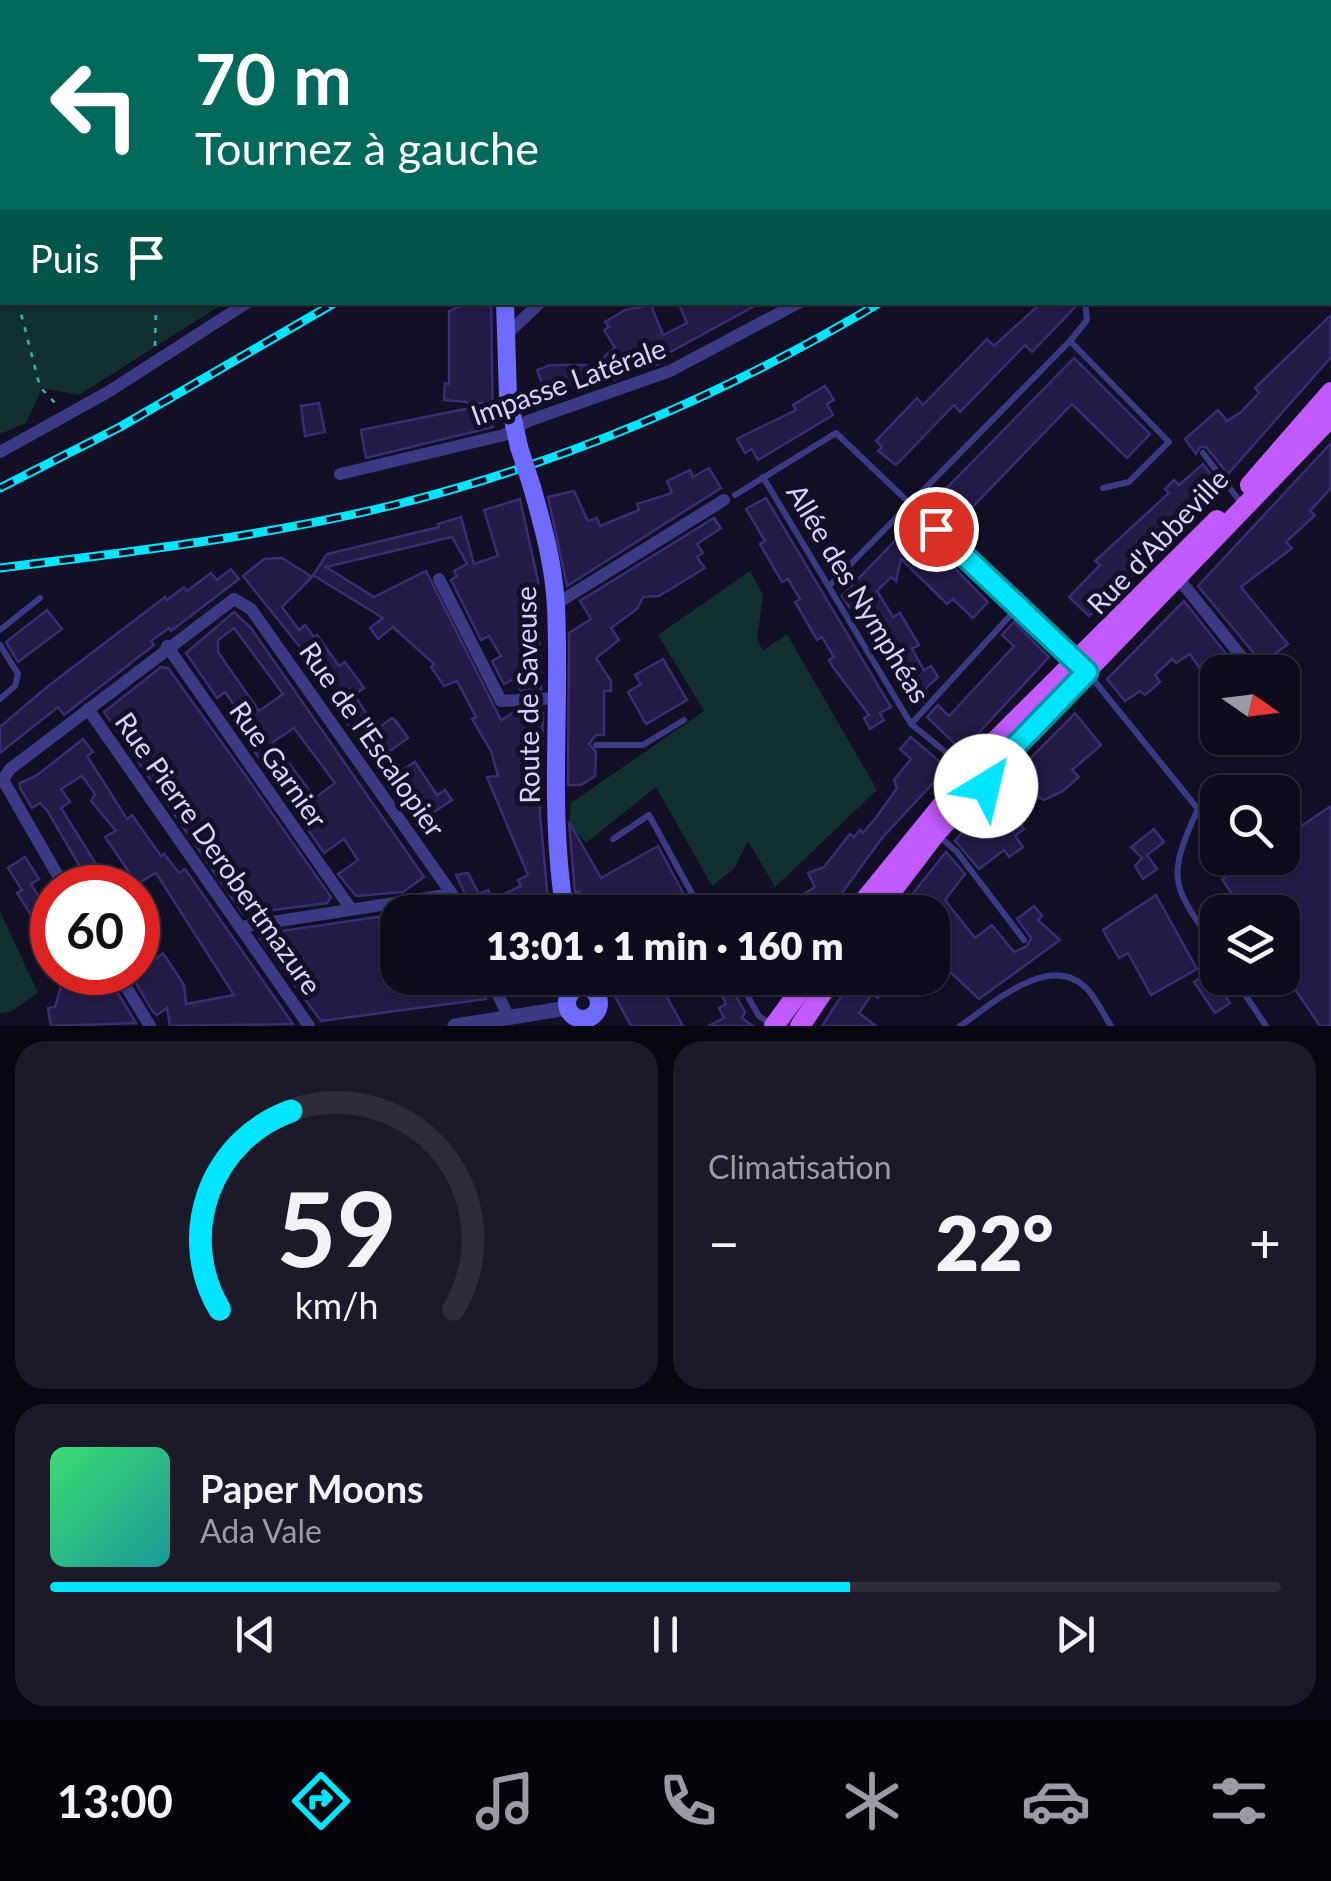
<!DOCTYPE html>
<html lang="fr">
<head>
<meta charset="utf-8">
<style>
  body { margin:0; font-family:Lato,sans-serif; background:#1c1929; color:#f1f3f6; height:100vh; display:flex; flex-direction:column; font-size:38px; white-space:nowrap }
  * { box-sizing:border-box; margin:0 }
  p { font-size:32px; color:#9b9ba3 }
  .icon { flex:none; width:55px; height:55px; fill:none; stroke:currentColor; stroke-width:2; stroke-linecap:round; stroke-linejoin:round }
  .map { position:relative; height:1026px; overflow:hidden }
  .drawer { display:flex; flex-direction:column; gap:15px; padding:15px; background:#08060f; flex:1 }
  .drawer>* { flex:none }
  .top-card { position:absolute; left:0px; top:0px; width:1332px; height:305px; box-shadow:0 2px 8px #0004,0 0 0 2px #2e2b3b; background:#00695c; color:#fff; overflow:hidden }
  .needle { width:65px; rotate:104deg }
  .fabs { position:absolute; left:1200px; top:655px; display:grid; gap:20px }
  .fabs a { display:grid; place-items:center; width:100px; height:100px; border-radius:20px; background:#0e0b1c; box-shadow:0 2px 8px #0004,0 0 0 2px #2e2b3b; font-size:50px }
  .speed { position:absolute; left:30px; top:865px; display:flex; gap:20px; font-size:50px; font-weight:700; text-align:center }
  .speed>* { display:grid; place-content:center; width:130px; height:130px; border-radius:50%; background:#0e0b1c; box-shadow:0 2px 8px #0004,0 0 0 2px #2e2b3b; line-height:1 }
  .speed .limit { border:15px solid #d22; background:#fff; color:#111 }
  .pin { position:absolute; display:grid; place-items:center; width:85px; height:85px; color:#fff; margin:-42px; border:5px solid #fff; border-radius:50%; box-shadow:0 2px 10px #0007 }
  .me { position:absolute; width:110px; margin:-55px; rotate:36deg; stroke-linejoin:round; filter:drop-shadow(0 0 8px #0008) }
  .turn { display:flex; align-items:center; gap:35px; height:210px; padding:0 30px; font-size:45px }
  .turn .icon { width:130px; height:130px; stroke-width:2.5 }
  .turn b { display:block; font-size:70px; line-height:85px }
  .then { display:flex; align-items:center; height:95px; padding:0 30px; background:#0003; gap:20px; font-size:38px }
  .big { font-size:75px; font-weight:800; line-height:1.1 }
  .drawer .card { flex:1; display:flex; flex-direction:column; justify-content:center; gap:15px; min-width:0; padding:0 35px; border-radius:30px; background:#1c1929 }
  .drawer .dial { align-items:center; gap:0 }
  .dial svg { height:260px; overflow:visible; fill:none; stroke:#2e2b3b; stroke-width:7; stroke-linecap:round; text-anchor:middle }
  .dial text { fill:#f1f3f6; stroke:none }
  .song { display:flex; align-items:center; gap:30px }
  .cover { width:120px; height:120px; border-radius:15px; background:linear-gradient(135deg,hsl(140 70% 55%),hsl(180 70% 35%)) }
  .played { height:10px; border-radius:5px; background:linear-gradient(90deg,#00e5ff 65%,#2e2b3b 65%) }
  .keys { display:flex; justify-content:space-around; direction:ltr }
  .heat { display:flex; justify-content:space-between; align-items:center; font-size:55px; direction:ltr }
  .drawer .tiles { flex:1; display:grid; gap:15px; grid-template-columns:1fr 1fr }
  .card:last-child { grid-column:span 2 }
  .trip { position:absolute; left:380px; top:895px; width:570px; height:100px; border-radius:30px; background:#0e0b1c; box-shadow:0 2px 8px #0004,0 0 0 2px #2e2b3b; font-weight:800; line-height:100px; text-align:center }
  .tab-bar { display:flex; height:160px; justify-content:space-around; align-items:center; background:#06040b; color:#9b9ba3 }
  .tab-bar .icon { width:70px; height:70px }
  .tab-bar .current { color:#00e5ff }
  .tab-bar b { font-size:45px; color:#f1f3f6 }
  .map>svg:first-child { display:block }
  .green { fill:#12302f }
  .building { fill:#241b47; stroke:#3b2d73; stroke-width:2.5; fill-rule:evenodd }
  .lines { fill:none; stroke-linecap:round; stroke-linejoin:round }
  .path { stroke:#2fb8b0; stroke-width:2.5; stroke-dasharray:5 8; stroke-linecap:butt }
  .service { stroke:#3d3a85; stroke-width:6 }
  .minor { stroke:#3d3a85; stroke-width:12 }
  .tertiary { stroke:#3d3a85; stroke-width:15 }
  .secondary { stroke:#6f6bff; stroke-width:18 }
  .primary { stroke:#c25bff; stroke-width:20 }
  .rail-casing { stroke:#00e5ff; stroke-width:9 }
  .rail { stroke:#130f26; stroke-width:5; stroke-dasharray:15; stroke-linecap:butt }
  .secondary-bridge { stroke:#6f6bff; stroke-width:18 }
  .route-casing { stroke:#0095a6; stroke-width:25 }
  .route { stroke:#00e5ff; stroke-width:18 }
  .labels { text-anchor:middle; dominant-baseline:central; stroke-width:10; stroke-linejoin:round; paint-order:stroke }
  .street-label { font-size:28px; fill:#d9d4ff; stroke:#130f26 }
</style>
</head>
<body>
<div class="map">
<svg width="1331" height="1026" viewBox="0 0 1331 1026">
  <rect width="100%" height="100%" fill="#130f26"/>
  <g class="green">
    <polygon points="0,0 249,0 2,2 2,302 224,303 79,395 42,388 26,423 0,434"/>
    <polygon points="750,571 763,595 757,639 763,651 787,634 877,790 775,887 748,841 734,869 712,886 656,787 586,843 569,825 571,803 704,711 658,635"/>
    <polygon points="0,911 38,993 10,1012 0,1013"/>
  </g>
  <g class="building">
    <polygon points="470,302 491,302 493,427 366,458 361,430 490,404 444,400 445,383 449,384 449,311"/>
    <polygon points="678,302 762,302 665,355 665,362 657,365 654,359 614,380 600,360 615,348 604,330 609,327 605,322 625,310 651,305 663,335 687,323"/>
    <polygon points="1042,302 1078,304 1032,352 1025,345 960,412 954,405 896,465 878,451 882,447 876,441 917,398 923,405 987,339 994,346"/>
    <polygon points="1331,315 1331,357 1228,474 1206,447 1200,447 1196,454 1185,439 1218,410 1227,421 1241,412 1259,393 1255,388"/>
    <polygon points="1074,358 1150,434 1127,458 1072,404 959,521 952,515 948,520 933,502"/>
    <polygon points="550,365 594,365 594,383 543,386 537,370"/>
    <polygon points="825,386 834,400 827,404 833,415 758,460 752,449 745,453 737,439 796,410 793,405"/>
    <polygon points="319,403 325,432 305,436 301,406"/>
    <polygon points="1331,443 1331,488 1310,511 1315,515 1286,542 1292,548 1241,587 1288,644 1262,663 1198,586"/>
    <polygon points="1203,464 1218,484 1089,616 1069,597 1100,565 1095,561 1169,493 1165,489 1174,480 1179,485"/>
    <polygon points="709,468 721,488 567,586 548,497 574,491 588,521 597,518 600,526 639,510 637,504 672,493 667,481 690,470 693,477"/>
    <polygon points="766,498 891,707 880,713 884,720 870,729 864,718 869,715 833,667 829,660 834,657 822,637 817,640 795,602 800,599 788,579 782,582 760,544 765,541 746,509"/>
    <polygon points="520,499 538,581 541,689 520,690 514,679 504,684 492,661 501,656 489,636 481,640 451,580 457,576 454,571 467,564 452,537 326,567 374,597 426,571 501,720 518,710 543,713 540,814 549,912 474,912 456,875 468,873 479,894 488,890 493,899 521,886 518,880 528,875 487,777 498,776 491,751 472,719 476,717 457,681 444,686 431,667 434,664 393,627 378,639 370,628 383,618 313,575 327,554 439,527 438,524 461,517 474,564 498,556 484,510"/>
    <polygon points="714,518 721,528 697,544 703,553 697,557 705,568 659,596 643,597 637,609 611,628 619,640 596,658 611,681 611,691 604,691 604,735 596,735 589,744 596,752 595,776 581,785 568,785 569,633 591,619 580,601"/>
    <polygon points="911,524 988,602 973,618 953,599 947,604 901,559 896,581 891,577 877,591 893,617 900,613 913,635 919,645 912,649 924,670 931,666 938,677 923,691 928,696 919,705 858,603 850,608 842,596"/>
    <polygon points="282,558 312,577 282,607 299,630 305,625 314,637 317,635 339,666 345,662 364,688 354,695 377,729 392,718 396,721 408,738 390,751 378,734 363,746 336,708 341,704 320,672 243,576 264,559"/>
    <polygon points="231,569 239,579 171,631 169,628 151,641 154,645 64,715 58,707 0,753 0,727 47,687 165,597 167,600 184,587 187,591 211,573 217,580"/>
    <polygon points="1184,601 1239,670 1218,672 1218,696 1190,654 1176,663 1172,659 1155,675 1160,682 1145,695 1140,691 1125,701 1107,679"/>
    <polygon points="47,610 62,629 18,662 6,642"/>
    <path d="M 234,612 L 251,628 L 424,877 L 403,892 L 356,896 L 338,874 L 358,860 L 344,839 L 324,853 L 237,726 L 245,721 L 225,692 L 217,698 L 186,653 ZM 234,628 L 283,694 L 259,711 L 218,652 L 218,640 ZM 294,728 L 335,783 L 315,798 L 273,742 Z"/>
    <polygon points="1014,622 1049,657 962,751 927,717 938,705 949,716 1014,646 1002,635"/>
    <polygon points="663,659 687,700 646,724 628,692 641,684 635,675"/>
    <polygon points="161,667 168,668 246,776 331,897 327,903 243,914 216,875 104,712"/>
    <polygon points="1075,713 1101,745 1072,770 1079,777 1063,791 1044,800 1034,794 1021,807 1001,788"/>
    <polygon points="911,737 947,768 882,838 828,912 811,912 802,895 815,887 808,873 824,867 850,834 854,837 860,830 863,833 878,815 897,788 894,780 911,759 900,749"/>
    <polygon points="83,739 93,752 87,756 127,819 132,815 161,856 164,854 179,873 185,869 293,1024 170,1026 167,1008 157,1015 153,1012 129,972 138,972 138,926 157,958 163,953 184,985 186,1004 234,995 156,873 137,884 105,837 116,831 91,801 95,794 82,776 61,789 70,802 61,808 111,888 87,888 82,880 86,877 47,810 40,803 32,808 20,788 20,783 36,776"/>
    <polygon points="415,762 437,795 445,790 452,800 428,816 434,825 422,832 410,814 421,807 399,772"/>
    <polygon points="987,802 1007,820 1012,815 1017,819 1024,829 1015,836 1023,847 1009,857 1004,850 979,869 955,841"/>
    <polygon points="1331,806 1331,1026 1320,1026 1282,970 1282,912 1244,912 1222,879 1255,858 1282,858 1282,839"/>
    <polygon points="569,822 601,878 658,846 684,895 663,907 658,897 631,912 590,912 579,891 575,893"/>
    <polygon points="1154,829 1164,842 1147,855 1157,869 1143,879 1135,866 1142,858 1131,847"/>
    <polygon points="946,852 965,874 945,900 975,938 992,925 1014,952 1027,946 1031,938 1017,919 1034,906 1042,916 1038,920 1060,940 979,999 932,955 932,912 898,912"/>
    <polygon points="25,857 39,879 31,884 52,919 52,956 31,922 34,920 17,893 22,890 8,868"/>
    <polygon points="1156,895 1197,969 1151,995 1128,953 1119,958 1103,930"/>
    <polygon points="398,914 398,978 480,978 486,999 321,1021 260,938 261,934"/>
    <polygon points="78,972 97,972 104,984 110,980 136,1023 51,1026 48,1008 55,1007 62,983"/>
    <polygon points="1209,972 1230,1003 1215,1013 1194,982"/>
    <polygon points="504,978 554,978 546,991 513,996"/>
    <polygon points="605,978 656,978 683,1026 631,1026"/>
    <polygon points="713,978 726,978 745,1012 742,1018 753,1026 708,1026 724,1018 719,1008 726,1004"/>
    <polygon points="853,978 886,978 878,998 872,994 859,1013 876,1026 822,1026"/>
  </g>
  <g class="lines">
    <g class="path">
      <polyline points="27,0 28,2"/>
      <polyline points="161,2 161,0"/>
      <polyline points="18,302 40,387 55,403"/>
      <polyline points="155,346 156,302"/>
    </g>
    <g class="service">
      <polyline points="1070,341 1087,320 1085,302"/>
      <polyline points="1203,453 1242,504"/>
      <polyline points="763,477 911,724 962,765"/>
      <polyline points="735,495 836,433 1071,657"/>
      <polyline points="831,584 1070,341 1169,442 1129,482 1103,488"/>
      <polyline points="0,630 40,598"/>
      <polyline points="0,645 18,674 15,686 0,699"/>
      <path d="M 1088,673 L 1198,809 C 1163,884 1175,887 1218,952"/>
      <polyline points="911,724 1018,607"/>
      <polyline points="596,745 643,745 684,720"/>
      <polyline points="940,837 957,852 1024,940"/>
      <polyline points="613,839 649,815 702,912"/>
      <polyline points="737,978 759,1016 772,1025"/>
      <polyline points="1234,978 1266,1026"/>
      <path d="M 960,1026 C 991,1005 1049,952 1085,987 C 1096,997 1103,1014 1111,1026"/>
    </g>
    <g class="minor">
      <polyline points="735,0 736,2"/>
      <polyline points="890,2 891,0"/>
      <polyline points="1221,2 1224,0"/>
      <polyline points="506,335 541,302"/>
      <polyline points="0,452 108,392 248,302"/>
      <polyline points="340,474 504,435 528,421 670,371 800,302"/>
      <polyline points="1175,574 1249,666"/>
      <polyline points="439,579 501,701 557,698"/>
      <polyline points="556,604 724,500"/>
      <polyline points="167,646 351,909"/>
      <polyline points="88,709 309,1026"/>
      <polyline points="65,888 3,780 10,769 234,599 251,609 452,894 460,912"/>
      <polyline points="240,927 452,894"/>
      <polyline points="117,972 150,1026"/>
      <polyline points="490,978 509,1018"/>
    </g>
    <polyline class="tertiary" points="455,1026 568,1008"/>
    <g class="secondary">
      <polyline points="648,2 651,0"/>
      <polyline points="505,302 508,396 519,447"/>
      <path d="M 532,487 C 543,526 554,565 556,607 C 561,709 548,812 565,912"/>
      <circle cx="583" cy="1003" r="16"/>
    </g>
    <g class="primary">
      <polyline points="1250,485 1331,392"/>
      <polyline points="972,764 1217,520"/>
      <polyline points="960,780 970,792 986,786 988,774 997,764 1331,417"/>
      <polyline points="855,912 951,794 962,771"/>
      <polyline points="876,912 936,833 974,792"/>
      <polyline points="774,1026 809,978"/>
      <polyline points="800,1026 832,978"/>
    </g>
    <defs>
      <g id="rail">
        <polyline points="1247,2 1249,0"/>
        <polyline points="1330,225 1331,225"/>
        <polyline points="0,488 120,427 336,302"/>
        <path d="M 0,568 C 133,552 268,536 398,504 C 569,461 730,392 881,302"/>
      </g>
    </defs>
    <use href="#rail" class="rail-casing"/>
    <use href="#rail" class="rail"/>
    <polyline class="secondary-bridge" points="519,447 532,487"/>
  </g>
  <g class="lines">
    <defs>
      <polyline id="route" points="936,529 1087,672 988,774 986,786"/>
    </defs>
    <use href="#route" class="route-casing"/>
    <use href="#route" class="route"/>
  </g>
  <g class="labels">
    <g class="street-label">
      <text transform="translate(568 381) rotate(-20)">Impasse Latérale</text>
      <text transform="translate(1157 541) rotate(-46)">Rue d'Abbeville</text>
      <text transform="translate(859 593) rotate(59)">Allée des Nymphéas</text>
      <text transform="translate(527 695) rotate(-91)">Route de Saveuse</text>
      <text transform="translate(373 739) rotate(55)">Rue de l'Escalopier</text>
      <text transform="translate(279 764) rotate(55)">Rue Garnier</text>
      <text transform="translate(219 853) rotate(55)">Rue Pierre Derobertmazure</text>
    </g>
  </g>
</svg>
<div class="fabs">
<a><svg class="needle" viewBox="-14 -14 28 28"><path d="M0-13l5 13h-10z" fill="#e53935"/><path d="M0 13l5-13h-10z" fill="#9b9ba3"/></svg></a>
<a><svg class="icon" aria-label="search" viewBox="0 0 24 24"><circle cx="10" cy="10" r="6"/><path d="M15 15l6 6"/></svg></a>
<a><svg class="icon" aria-label="layers" viewBox="0 0 24 24"><path d="M12 4l9 5-9 5-9-5zM3 14l9 5 9-5"/></svg></a>
</div>
<div class="speed"><div class="limit">60</div></div>
<div class="pin" style="left:936px;top:529px;background:#d93025"><svg class="icon" aria-label="arrive" viewBox="0 0 24 24"><path d="M6 21V4h12l-3 4 3 4H6"/></svg></div>
<svg class="me" style="left:986px;top:786px" viewBox="-20 -20 40 40"><circle r="19" fill="#fff"/><path d="M0-13L10 11 0 6-10 11z" fill="#00e5ff"/></svg>
<div class="trip">13:01 · 1 min · 160 m</div>
<div class="top-card">
<div class="turn"><svg class="icon" aria-label="left" viewBox="0 0 24 24"><path d="M17 20v-9H6M10 6l-5 5 5 5"/></svg><div><b>70 m</b>Tournez à gauche</div></div>
<div class="then">Puis<svg class="icon" aria-label="arrive" viewBox="0 0 24 24"><path d="M6 21V4h12l-3 4 3 4H6"/></svg></div>
</div>
</div>
<section class="drawer">
<div class="tiles">
<div class="card dial"><svg viewBox="0 0 100 80">
<path d="M14 69A42 42 0 1 1 86 69"/>
<path d="M14 69A42 42 0 0 1 36 8" stroke="#00e5ff"/>
<text x="50" y="56" font-size="32" font-weight="700">59</text>
<text x="50" y="72" font-size="11">km/h</text>
</svg></div>
<div class="card"><p>Climatisation</p>
<div class="heat"><a>−</a><b class="big">22°</b><a>+</a></div>
</div>
<div class="card">
<div class="song"><i class="cover"></i><div><b>Paper Moons</b><p>Ada Vale</p></div></div>
<div class="played"></div>
<div class="keys"><svg class="icon" aria-label="previous" viewBox="0 0 24 24"><path d="M18 5L8 12l10 7zM5 5v14"/></svg><svg class="icon" aria-label="pause" viewBox="0 0 24 24"><path d="M8 5v14M16 5v14"/></svg><svg class="icon" aria-label="next" viewBox="0 0 24 24"><path d="M6 5l10 7-10 7zM19 5v14"/></svg></div>
</div>
</div>
</section>
<nav class="tab-bar">
<b>13:00</b>
<svg class="icon current" aria-label="directions" viewBox="0 0 24 24"><path d="M12 3l9 9-9 9-9-9zM9 14v-3h6M13 9l2 2-2 2"/></svg>
<svg class="icon" aria-label="music" viewBox="0 0 24 24"><path d="M9 18V5l10-2v13"/><circle cx="6" cy="18" r="3"/><circle cx="16" cy="16" r="3"/></svg>
<svg class="icon" aria-label="phone" viewBox="0 0 24 24"><path d="M5 4h4l2 5-3 2q2 4 5 5l2-3 5 2v4C11 20 4 13 5 4z"/></svg>
<svg class="icon" aria-label="climate" viewBox="0 0 24 24"><path d="M12 3v18M4 7l16 10M4 17L20 7"/></svg>
<svg class="icon" aria-label="car" viewBox="0 0 24 24"><path d="M5 17H2v-5l4-1 3-4h7l3 4 3 1v5h-3M9 17h6M6 11h13"/><circle cx="7" cy="17" r="2"/><circle cx="17" cy="17" r="2"/></svg>
<svg class="icon" aria-label="filters" viewBox="0 0 24 24"><path d="M4 7h16M4 17h16"/><circle cx="9" cy="7" r="2"/><circle cx="15" cy="17" r="2"/></svg>
</nav>
</body>
</html>
